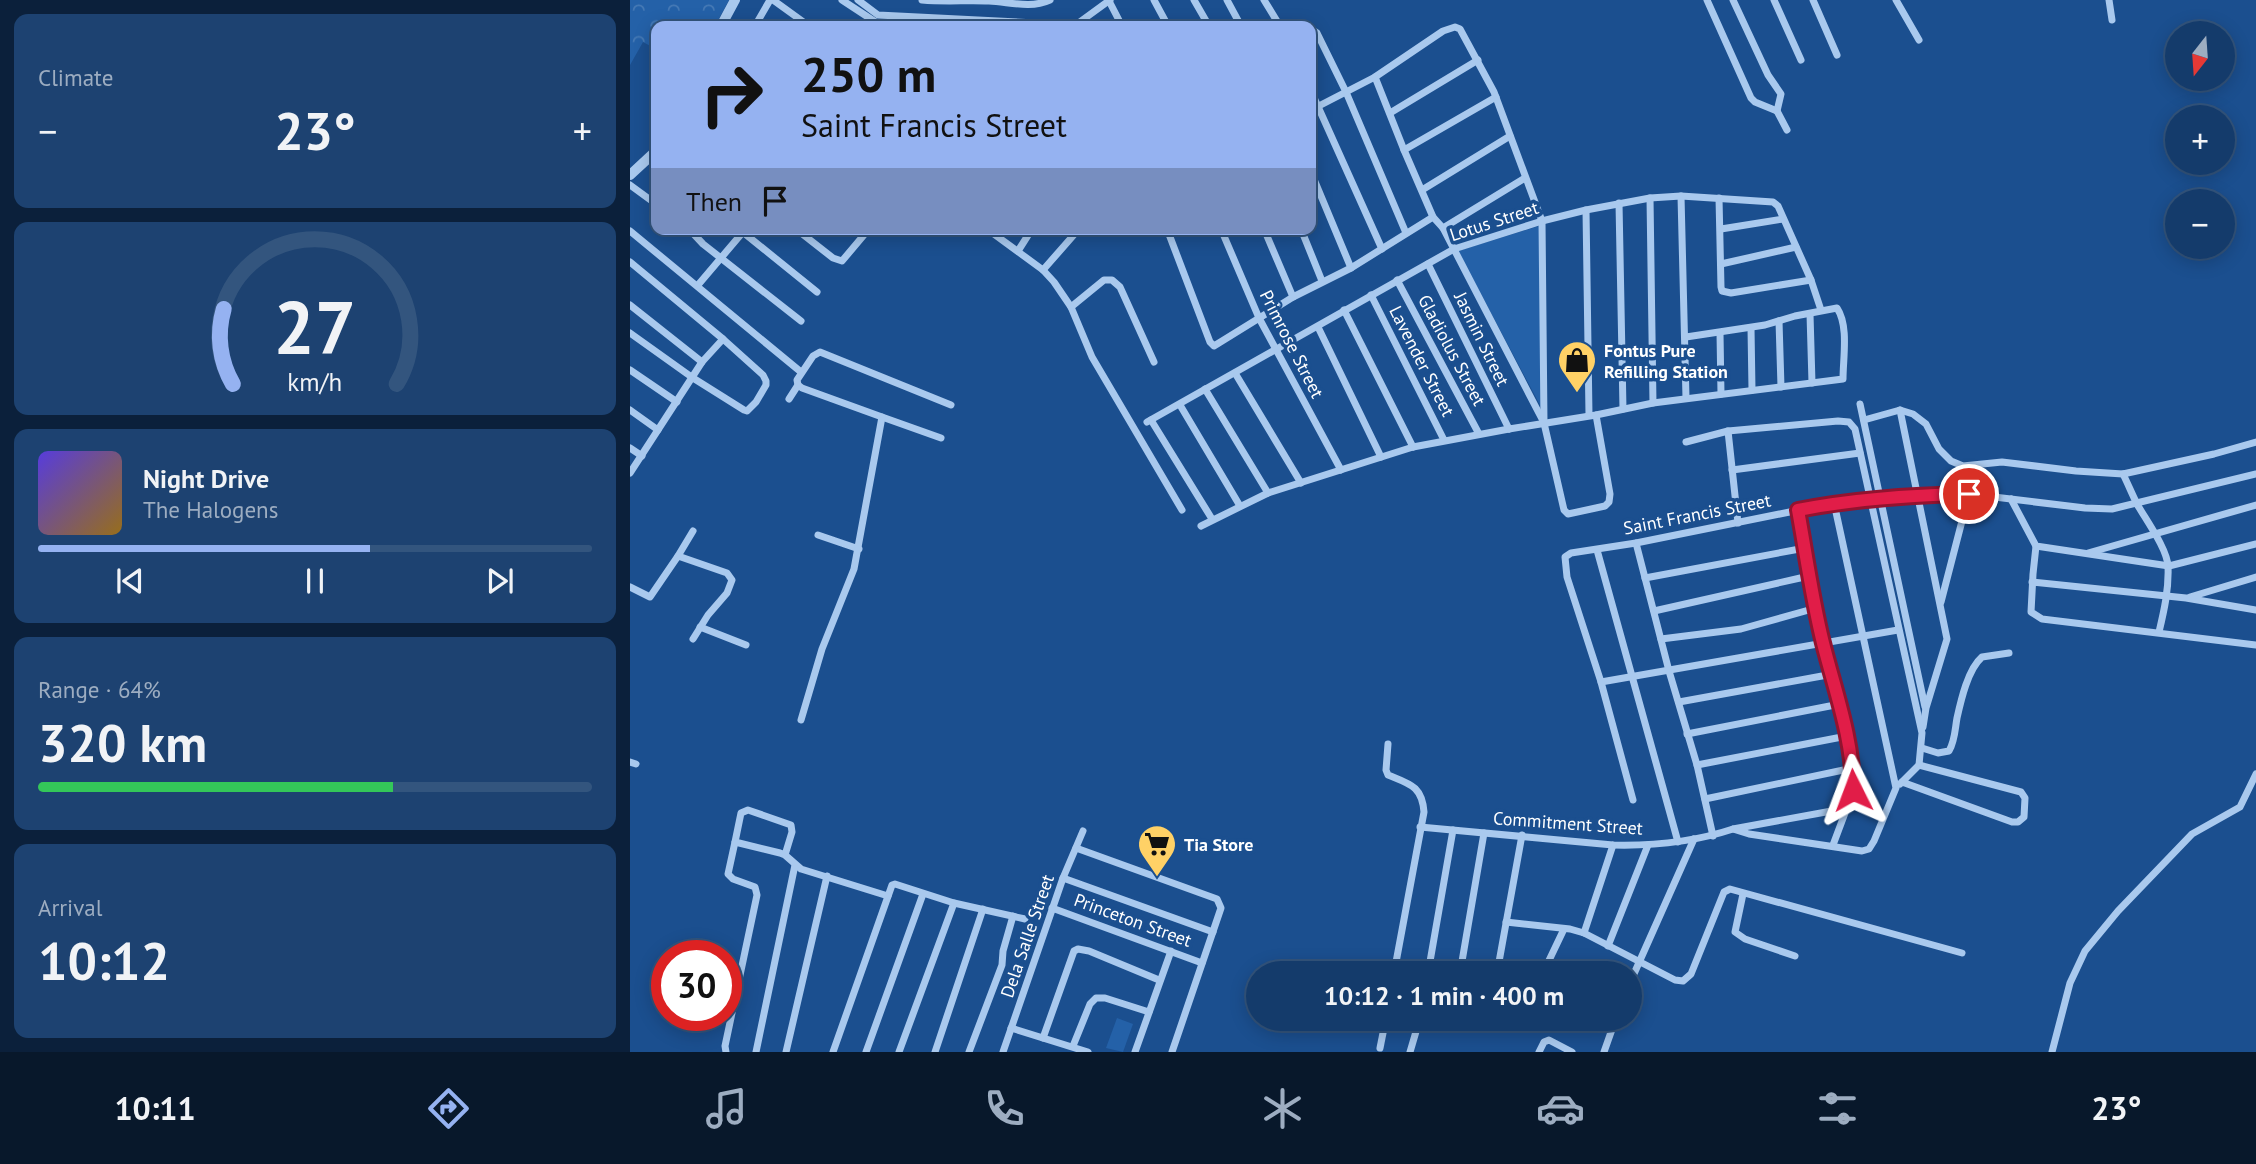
<!DOCTYPE html>
<html lang="en">
<head>
<meta charset="utf-8">
<style>
  body { margin:0; font-family:"PT Sans",sans-serif; background:#1d4271; color:#f1f3f6; height:100vh; display:flex; flex-direction:column; font-size:26px; white-space:nowrap }
  * { box-sizing:border-box; margin:0 }
  p { font-size:23px; color:#9dadc1 }
  .icon { flex:none; width:38px; height:38px; fill:none; stroke:currentColor; stroke-width:2; stroke-linecap:round; stroke-linejoin:round }
  .map { position:relative; flex:1; overflow:hidden }
  .side { display:flex; flex-direction:column; gap:14px; padding:14px; background:#0b203b; width:630px }
  .side>* { flex:none }
  .hud { position:absolute; left:21px; top:21px; width:665px; height:214px; border-radius:14px; box-shadow:0 4px 18px #0003,0 0 0 2px #33557e; background:#95b2f1; color:#111; overflow:hidden }
  .needle { width:46px; rotate:197deg }
  .buttons { position:absolute; left:1535px; top:21px; display:grid; gap:14px }
  .buttons a { display:grid; place-items:center; width:70px; height:70px; border-radius:50%; background:#143b6b; box-shadow:0 4px 18px #0003,0 0 0 2px #33557e; font-size:35px }
  .speed { position:absolute; left:21px; top:940px; display:flex; gap:14px; font-size:35px; font-weight:700; text-align:center }
  .speed>* { display:grid; place-content:center; width:91px; height:91px; border-radius:50%; background:#143b6b; box-shadow:0 4px 18px #0003,0 0 0 2px #33557e; line-height:1 }
  .speed .limit { border:10px solid #d22; background:#fff; color:#111 }
  .pin { position:absolute; display:grid; place-items:center; width:60px; height:60px; color:#fff; margin:-30px; border:4px solid #fff; border-radius:50%; box-shadow:0 2px 7px #0007 }
  .me { position:absolute; width:77px; margin:-38px; rotate:357deg; stroke-linejoin:round; filter:drop-shadow(0 0 5px #0008) }
  .turn { display:flex; align-items:center; gap:24px; height:147px; padding:0 35px; font-size:32px }
  .turn .icon { width:91px; height:91px; stroke-width:2.5 }
  .turn b { display:block; font-size:49px; line-height:60px }
  .then { display:flex; align-items:center; height:66px; padding:0 35px; background:#0003; gap:14px; font-size:26px }
  .big { font-size:52px; font-weight:800; line-height:1.1 }
  .side .tile { flex:1; display:flex; flex-direction:column; justify-content:center; gap:10px; min-width:0; padding:0 24px; border-radius:14px; background:#1d4271 }
  .side .dial { align-items:center; gap:0 }
  .dial svg { height:182px; overflow:visible; fill:none; stroke:#33557e; stroke-width:7; stroke-linecap:round; text-anchor:middle }
  .dial text { fill:#f1f3f6; stroke:none }
  .song { display:flex; align-items:center; gap:21px }
  .cover { width:84px; height:84px; border-radius:10px; background:linear-gradient(135deg,hsl(250 70% 55%),hsl(40 70% 35%)) }
  .played { height:7px; border-radius:4px; background:linear-gradient(90deg,#95b2f1 60%,#33557e 60%) }
  .keys { display:flex; justify-content:space-around; direction:ltr }
  .heat { display:flex; justify-content:space-between; align-items:center; font-size:38px; direction:ltr }
  .charge { height:10px; border-radius:5px; background:linear-gradient(90deg,#34c759 64%,#33557e 0) }
  .trip { position:absolute; left:616px; top:961px; width:396px; height:70px; border-radius:35px; background:#143b6b; box-shadow:0 4px 18px #0003,0 0 0 2px #33557e; font-weight:800; line-height:70px; text-align:center }
  .dock { display:flex; height:112px; justify-content:space-around; align-items:center; background:#08182b; color:#9dadc1 }
  .dock .icon { width:49px; height:49px }
  .dock .current { color:#95b2f1 }
  .dock b { font-size:32px; color:#f1f3f6 }
  main { display:flex; flex:1; min-height:0 }
  .map>svg:first-child { display:block }
  .forest { fill:url(#forest-crowns) }
  .park { fill:#2461a8 }
  .lines { fill:none; stroke-linecap:round; stroke-linejoin:round }
  .minor { stroke:#a9c9ee; stroke-width:7 }
  .tertiary { stroke:#a9c9ee; stroke-width:10 }
  .route-casing { stroke:#92132f; stroke-width:18 }
  .route { stroke:#e11d48; stroke-width:12 }
  .labels { text-anchor:middle; dominant-baseline:central; stroke-width:7; stroke-linejoin:round; paint-order:stroke }
  .street-label { font-size:18px; fill:#fff; stroke:#1b4f8f }
  .poi-label { font-size:18px; font-weight:bold; fill:#fff; stroke:#1b4f8f; text-anchor:start }
</style>
</head>
<body>
<main>
<section class="side">
<div class="tile"><p>Climate</p>
<div class="heat"><a>−</a><b class="big">23°</b><a>+</a></div>
</div>
<div class="tile dial"><svg viewBox="0 0 100 80">
<path d="M14 69A42 42 0 1 1 86 69"/>
<path d="M14 69A42 42 0 0 1 10 36" stroke="#95b2f1"/>
<text x="50" y="56" font-size="32" font-weight="700">27</text>
<text x="50" y="72" font-size="11">km/h</text>
</svg></div>
<div class="tile">
<div class="song"><i class="cover"></i><div><b>Night Drive</b><p>The Halogens</p></div></div>
<div class="played"></div>
<div class="keys"><svg class="icon" aria-label="previous" viewBox="0 0 24 24"><path d="M18 5L8 12l10 7zM5 5v14"/></svg><svg class="icon" aria-label="pause" viewBox="0 0 24 24"><path d="M8 5v14M16 5v14"/></svg><svg class="icon" aria-label="next" viewBox="0 0 24 24"><path d="M6 5l10 7-10 7zM19 5v14"/></svg></div>
</div>
<div class="tile"><p>Range · 64%</p><b class="big">320 km</b><div class="charge"></div></div>
<div class="tile"><p>Arrival</p><b class="big">10:12</b></div>
</section>
<div class="map">
<svg width="1626" height="1052" viewBox="0 0 1626 1052">
  <defs>
    <pattern id="forest-crowns" width="20" height="18" patternUnits="userSpaceOnUse" patternTransform="scale(1.75)"><rect width="20" height="18" fill="#2461a8"/><path d="M2 6a3 3 0 1 1 6 0M12 15a3 3 0 1 1 6 0" fill="none" stroke="#4579b5"/></pattern>
  </defs>
  <rect width="100%" height="100%" fill="#1b4f8f"/>
  <polygon class="forest" points="0,0 99,0 85,26 26,26 26,49 13,42 0,65"/>
  <g class="park">
    <polygon points="909,226 911,407 828,251"/>
    <polygon points="487,1018 503,1024 493,1052 476,1048"/>
  </g>
  <g class="lines">
    <g class="minor">
      <polyline points="143,0 179,26"/>
      <polyline points="212,0 247,23 303,26"/>
      <polyline points="228,0 248,15 465,26"/>
      <path d="M 292,0 C 315,2 337,0 359,1 C 380,2 400,9 420,0"/>
      <polyline points="524,0 538,26"/>
      <polyline points="564,0 579,26"/>
      <polyline points="597,0 611,26"/>
      <polyline points="634,0 650,26"/>
      <polyline points="1077,0 1121,98 1125,102 1147,111"/>
      <polyline points="1103,0 1138,75 1151,94 1147,111 1157,130"/>
      <polyline points="1144,0 1171,60"/>
      <polyline points="1183,0 1207,55"/>
      <polyline points="1266,0 1289,40"/>
      <polyline points="1479,0 1482,20"/>
      <polyline points="479,1 492,26"/>
      <polyline points="447,24 480,0"/>
      <polyline points="125,26 140,0"/>
      <polyline points="681,29 687,33 716,92 776,233"/>
      <polyline points="745,77 774,150 803,217 813,228 912,419"/>
      <polyline points="681,91 752,249"/>
      <polyline points="681,110 745,77 813,31 825,27 830,29 864,92 912,221 914,423 934,510 938,514 975,506 979,502 980,494 966,415"/>
      <polyline points="760,113 848,60"/>
      <polyline points="774,150 866,97"/>
      <polyline points="681,172 721,268"/>
      <polyline points="0,185 26,204"/>
      <polyline points="792,190 880,136"/>
      <polyline points="1051,196 1056,398"/>
      <polyline points="1020,198 1023,403"/>
      <polyline points="1089,198 1091,287 1092,291 1101,293 1181,280"/>
      <polyline points="989,203 993,409"/>
      <polyline points="956,210 959,415"/>
      <polyline points="813,228 895,178"/>
      <polyline points="59,229 73,244 171,321"/>
      <polyline points="109,229 187,292"/>
      <polyline points="166,229 203,258 212,261 239,229"/>
      <polyline points="357,229 413,270 424,282 441,307 462,357 552,510"/>
      <polyline points="537,229 580,342 584,346 663,297 721,268 803,217"/>
      <polyline points="591,229 629,318 711,470"/>
      <polyline points="634,229 663,297"/>
      <polyline points="671,229 692,281"/>
      <polyline points="1091,229 1153,219"/>
      <polyline points="0,231 171,372"/>
      <polyline points="388,251 402,229"/>
      <polyline points="0,262 93,339 133,375 136,381 136,385 126,402 117,411 114,410 63,378 0,333"/>
      <polyline points="798,264 879,429"/>
      <polyline points="1091,264 1166,247"/>
      <polyline points="413,270 449,229"/>
      <polyline points="767,280 849,434"/>
      <polyline points="68,285 113,232"/>
      <polyline points="741,295 814,440"/>
      <polyline points="0,305 72,362"/>
      <polyline points="441,307 474,280 482,280 490,287 524,362"/>
      <polyline points="714,310 783,447"/>
      <polyline points="1180,314 1182,383"/>
      <polyline points="1149,321 1151,387"/>
      <polyline points="688,327 751,457"/>
      <polyline points="1121,328 1122,390"/>
      <polyline points="1090,333 1091,394"/>
      <polyline points="0,370 47,402"/>
      <polyline points="605,373 671,483"/>
      <polyline points="575,389 638,493"/>
      <polyline points="159,399 168,385"/>
      <polyline points="1230,404 1295,707"/>
      <polyline points="550,405 610,506"/>
      <polyline points="0,410 28,430"/>
      <polyline points="1270,410 1317,639 1296,708 1293,727"/>
      <polyline points="252,417 311,438"/>
      <polyline points="521,420 582,519"/>
      <polyline points="1234,420 1270,410 1283,414 1296,424 1309,449 1321,461 1333,466 1372,462 1446,471 1493,474 1584,454 1626,442"/>
      <polyline points="517,422 824,249 912,221 956,210 1020,198 1051,196 1143,202 1148,206 1181,280 1191,310"/>
      <polyline points="1098,431 1108,523"/>
      <polyline points="1056,442 1098,431 1208,421 1219,422 1225,429 1292,733 1289,765 1272,782"/>
      <polyline points="0,448 12,456"/>
      <polyline points="1102,470 1230,453"/>
      <polyline points="0,473 72,362 93,339"/>
      <path d="M 1493,474 C 1498,484 1502,494 1507,504 C 1516,520 1538,550 1538,567 C 1539,589 1534,611 1529,632"/>
      <polyline points="1381,499 1406,546 1539,566 1626,544"/>
      <polyline points="1168,510 1193,642 1210,704 1223,768 1221,797 1203,845"/>
      <path d="M 571,526 L 638,493 L 783,447 L 879,429 L 966,415 L 1023,403 L 1213,379 C 1213,358 1219,326 1207,308 L 1165,316 L 1135,325 L 1056,337"/>
      <polyline points="188,535 229,549"/>
      <polyline points="1006,543 1039,671 1067,765 1083,836"/>
      <polyline points="1406,546 1403,574 1401,612 1412,619 1626,645"/>
      <polyline points="967,550 1048,842"/>
      <polyline points="1458,553 1626,505"/>
      <polyline points="48,556 63,531"/>
      <polyline points="1015,578 1175,548"/>
      <polyline points="1402,582 1556,598 1626,610"/>
      <polyline points="0,587 20,597 48,556 97,573 102,580 97,593 78,615 63,639"/>
      <polyline points="1560,597 1626,577"/>
      <polyline points="1311,602 1339,494"/>
      <polyline points="1024,611 1179,576"/>
      <polyline points="70,627 116,645"/>
      <polyline points="1031,639 1111,629 1186,608"/>
      <polyline points="971,682 1268,630"/>
      <polyline points="1049,702 1203,674"/>
      <polyline points="171,720 192,649 224,569 252,417 172,388 168,385 167,380 183,356 190,352 321,405"/>
      <polyline points="1057,734 1210,704"/>
      <path d="M 758,744 L 756,770 L 758,775 C 780,784 792,786 794,812 L 764,973"/>
      <path d="M 1292,748 L 1308,753 L 1319,751 C 1325,741 1325,729 1327,718 C 1331,700 1338,669 1352,657 L 1379,653"/>
      <polyline points="0,762 6,764"/>
      <polyline points="1067,765 1217,736"/>
      <polyline points="1270,784 1272,782 1382,822 1388,822 1394,817 1395,798 1391,792 1289,765"/>
      <polyline points="1075,799 1223,768"/>
      <polyline points="1003,800 971,682 937,577 935,557 941,553 1006,543 1204,503 1288,495 1339,494 1455,508 1482,509 1626,474"/>
      <path d="M 790,827 L 983,845 C 1024,846 1064,842 1103,829 L 1218,808"/>
      <polyline points="1103,829 1119,834 1232,851 1239,849 1244,841 1266,788 1204,503"/>
      <polyline points="446,848 587,899 591,908 542,1052"/>
      <polyline points="155,855 162,832 161,825 118,810 111,813 105,842 150,853 155,855 171,869 258,896"/>
      <polyline points="433,878 583,932"/>
      <polyline points="1113,894 1105,932 1115,939 1165,956"/>
      <polyline points="422,908 572,963"/>
      <polyline points="876,922 940,929 954,933 1045,980 1053,981 1061,974 1094,892 1100,889 1332,953"/>
      <polyline points="954,933 983,845"/>
      <polyline points="978,946 1018,845"/>
      <polyline points="764,970 781,973"/>
      <polyline points="798,973 823,830"/>
      <polyline points="830,973 854,833"/>
      <polyline points="867,973 892,835"/>
      <polyline points="913,973 934,929"/>
      <polyline points="999,985 1064,839"/>
      <polyline points="381,1028 458,1052"/>
      <polyline points="413,1038 444,951 448,949 459,951 529,980"/>
      <polyline points="443,1046 460,1004 466,998 475,998 519,1012"/>
      <polyline points="750,1048 756,1018"/>
      <polyline points="96,1052 95,1046 127,895 125,887 103,879 98,874 105,842"/>
      <polyline points="126,1052 165,865"/>
      <polyline points="156,1052 197,876"/>
      <polyline points="203,1052 262,885 265,884 324,903 395,919"/>
      <polyline points="236,1052 293,894"/>
      <polyline points="269,1052 324,903"/>
      <polyline points="305,1052 353,909"/>
      <polyline points="339,1052 372,965 373,951 383,916"/>
      <polyline points="373,1052 433,878 453,831"/>
      <polyline points="505,1052 541,951"/>
      <polyline points="780,1052 790,1018"/>
      <polyline points="909,1052 914,1042 919,1040 942,1052"/>
      <polyline points="974,1052 986,1018"/>
      <polyline points="1422,1052 1440,983 1455,951 1488,911 1562,834 1610,807 1626,774"/>
    </g>
    <g class="tertiary">
      <polyline points="91,26 105,0"/>
      <polyline points="0,175 26,151"/>
    </g>
  </g>
  <g class="lines">
    <defs>
      <path id="route" d="M 1223,790 C 1223,739 1205,691 1193,643 C 1182,599 1176,554 1168,510 C 1224,499 1281,495 1339,494"/>
    </defs>
    <use href="#route" class="route-casing"/>
    <use href="#route" class="route"/>
  </g>
  <defs>
    <symbol id="shop-pin" viewBox="-11 -11 22 30"><path d="M0 17L-7.5 6A9.5 9.5 0 1 1 7.5 6Z" fill="#ffd166" stroke="#1b4f8f"/><path d="M-5-2.5h2.3a2.7 3.5 0 0 1 5.4 0H5L5.5 6h-11ZM-1.5-2.5h3a1.5 2.3 0 0 0-3 0Z" fill="#111"/></symbol>
    <symbol id="supermarket-pin" viewBox="-11 -11 22 30"><path d="M0 17L-7.5 6A9.5 9.5 0 1 1 7.5 6Z" fill="#ffd166" stroke="#1b4f8f"/><path d="M-6-5.5h2.5l.6 2H6L4.5 2H-2.5L-4.4-4H-6ZM-1.5 3.2a1.3 1.3 0 1 0 .1 0ZM3 3.2a1.3 1.3 0 1 0 .1 0Z" fill="#111"/></symbol>
  </defs>
  <g fill-rule="evenodd">
    <use href="#shop-pin" x="925" y="338" width="44" height="60"/>
    <use href="#supermarket-pin" x="505" y="822" width="44" height="60"/>
  </g>
  <g class="labels">
    <g class="street-label">
      <text transform="translate(864 221) rotate(-18)">Lotus Street</text>
      <text transform="translate(852 339) rotate(64)">Jasmin Street</text>
      <text transform="translate(662 344) rotate(63)">Primrose Street</text>
      <text transform="translate(822 350) rotate(62)">Gladiolus Street</text>
      <text transform="translate(792 361) rotate(63)">Lavender Street</text>
      <text transform="translate(1067 514) rotate(-11)">Saint Francis Street</text>
      <text transform="translate(938 823) rotate(4)">Commitment Street</text>
      <text transform="translate(503 920) rotate(20)">Princeton Street</text>
      <text transform="translate(397 936) rotate(-71)">Dela Salle Street</text>
    </g>
    <g class="poi-label">
      <text x="974" y="350">Fontus Pure<tspan x="974" dy="21">Refilling Station</tspan></text>
      <text x="554" y="844">Tia Store</text>
    </g>
  </g>
</svg>
<div class="buttons">
<a><svg class="needle" viewBox="-14 -14 28 28"><path d="M0-13l5 13h-10z" fill="#e53935"/><path d="M0 13l5-13h-10z" fill="#9dadc1"/></svg></a>
<a>+</a>
<a>−</a>
</div>
<div class="speed"><div class="limit">30</div></div>
<div class="pin" style="left:1339px;top:494px;background:#d93025"><svg class="icon" aria-label="arrive" viewBox="0 0 24 24"><path d="M6 21V4h12l-3 4 3 4H6"/></svg></div>
<svg class="me" style="left:1223px;top:790px" viewBox="-20 -20 40 40"><path d="M0-17L14 15 0 8-14 15z" fill="#e11d48" stroke="#fff" stroke-width="4"/></svg>
<div class="trip">10:12 · 1 min · 400 m</div>
<div class="hud">
<div class="turn"><svg class="icon" aria-label="right" viewBox="0 0 24 24"><path d="M7 20v-9h11M14 6l5 5-5 5"/></svg><div><b>250 m</b>Saint Francis Street</div></div>
<div class="then">Then<svg class="icon" aria-label="arrive" viewBox="0 0 24 24"><path d="M6 21V4h12l-3 4 3 4H6"/></svg></div>
</div>
</div>
</main>
<nav class="dock">
<b>10:11</b>
<svg class="icon current" aria-label="directions" viewBox="0 0 24 24"><path d="M12 3l9 9-9 9-9-9zM9 14v-3h6M13 9l2 2-2 2"/></svg>
<svg class="icon" aria-label="music" viewBox="0 0 24 24"><path d="M9 18V5l10-2v13"/><circle cx="6" cy="18" r="3"/><circle cx="16" cy="16" r="3"/></svg>
<svg class="icon" aria-label="phone" viewBox="0 0 24 24"><path d="M5 4h4l2 5-3 2q2 4 5 5l2-3 5 2v4C11 20 4 13 5 4z"/></svg>
<svg class="icon" aria-label="climate" viewBox="0 0 24 24"><path d="M12 3v18M4 7l16 10M4 17L20 7"/></svg>
<svg class="icon" aria-label="car" viewBox="0 0 24 24"><path d="M5 17H2v-5l4-1 3-4h7l3 4 3 1v5h-3M9 17h6M6 11h13"/><circle cx="7" cy="17" r="2"/><circle cx="17" cy="17" r="2"/></svg>
<svg class="icon" aria-label="filters" viewBox="0 0 24 24"><path d="M4 7h16M4 17h16"/><circle cx="9" cy="7" r="2"/><circle cx="15" cy="17" r="2"/></svg>
<b>23°</b>
</nav>
</body>
</html>
